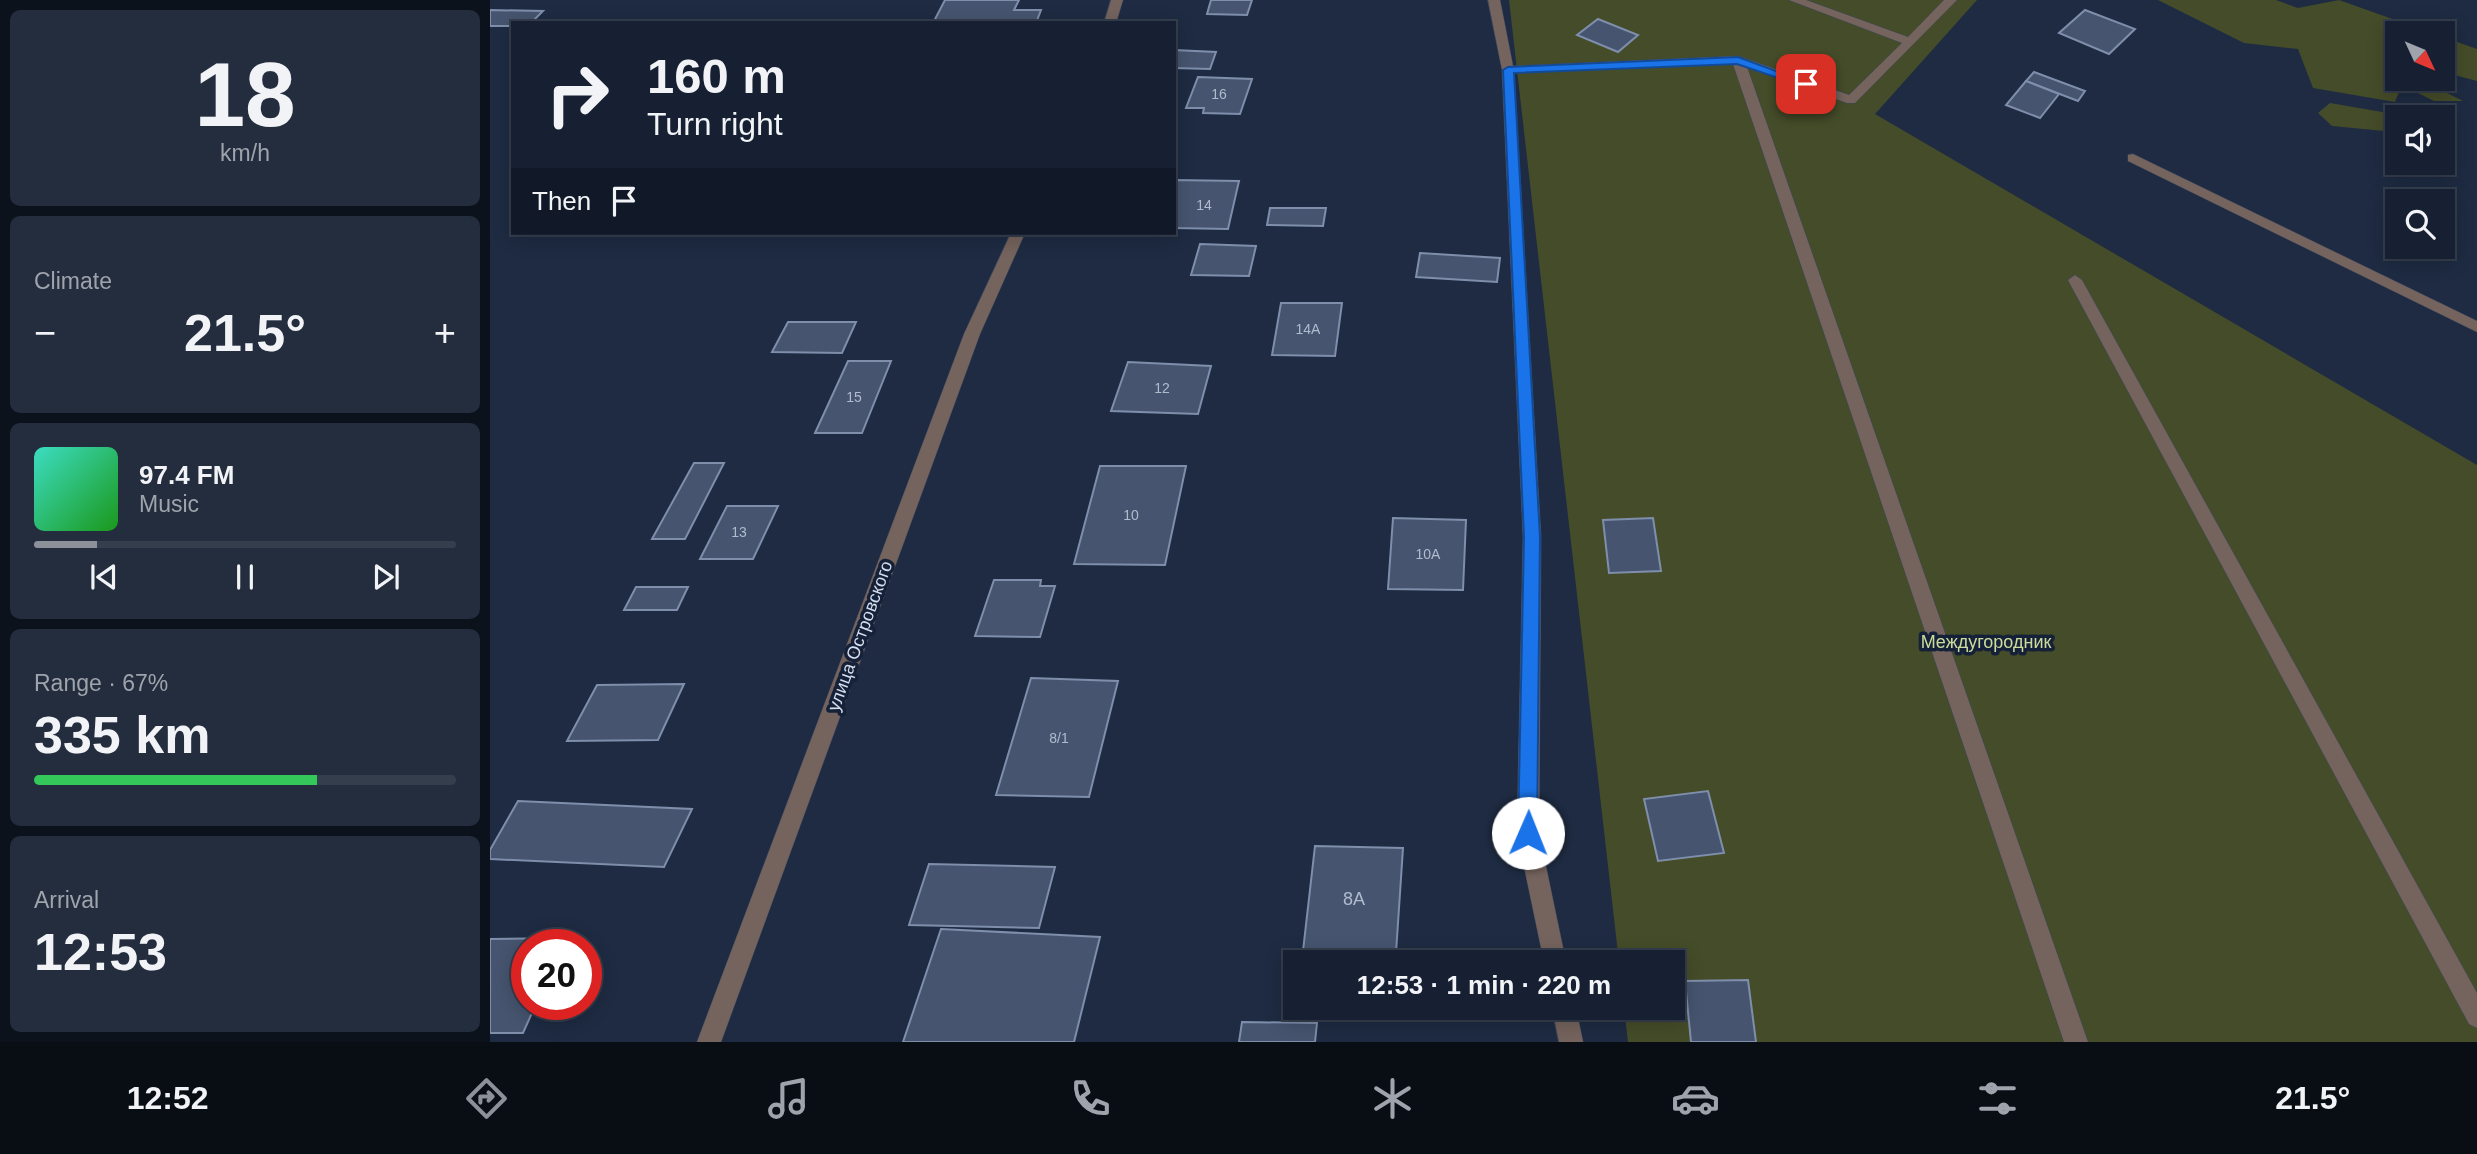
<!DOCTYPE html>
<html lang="en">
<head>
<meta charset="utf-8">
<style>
  body { margin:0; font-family:Arial,sans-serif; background:#232d3e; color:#f1f3f6; height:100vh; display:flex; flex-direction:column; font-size:26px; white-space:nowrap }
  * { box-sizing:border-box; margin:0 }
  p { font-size:23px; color:#9ea3ac }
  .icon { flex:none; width:38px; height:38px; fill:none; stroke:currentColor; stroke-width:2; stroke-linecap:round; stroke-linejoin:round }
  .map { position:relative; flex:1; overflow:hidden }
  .panel { display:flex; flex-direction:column; gap:10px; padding:10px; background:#0c121c; width:490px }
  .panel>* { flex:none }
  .guide { position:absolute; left:21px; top:21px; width:665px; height:214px; border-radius:0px; box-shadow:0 4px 18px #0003,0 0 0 2px #353e4d; background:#162032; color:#f1f3f6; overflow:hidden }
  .needle { width:46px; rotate:134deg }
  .buttons { position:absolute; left:1895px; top:21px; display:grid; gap:14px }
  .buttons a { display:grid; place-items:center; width:70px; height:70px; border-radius:0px; background:#162032; box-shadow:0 4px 18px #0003,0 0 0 2px #353e4d; font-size:35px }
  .speed { position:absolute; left:21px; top:929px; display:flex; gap:14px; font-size:35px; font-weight:700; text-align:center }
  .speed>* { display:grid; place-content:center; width:91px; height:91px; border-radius:50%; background:#162032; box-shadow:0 4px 18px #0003,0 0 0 2px #353e4d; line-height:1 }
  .speed .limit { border:10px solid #d22; background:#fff; color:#111 }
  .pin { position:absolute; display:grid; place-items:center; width:60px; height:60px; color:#fff; margin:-30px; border-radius:14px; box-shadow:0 4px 10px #0006 }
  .me { position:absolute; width:77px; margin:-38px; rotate:1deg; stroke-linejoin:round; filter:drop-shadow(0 0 5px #0008) }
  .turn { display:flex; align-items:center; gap:24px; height:147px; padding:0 21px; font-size:32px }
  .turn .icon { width:91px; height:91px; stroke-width:2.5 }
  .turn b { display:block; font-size:49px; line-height:60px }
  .then { display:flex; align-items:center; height:66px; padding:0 21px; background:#0003; gap:14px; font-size:26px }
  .big { font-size:52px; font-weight:800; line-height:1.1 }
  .panel .widget { flex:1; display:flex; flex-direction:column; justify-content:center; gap:10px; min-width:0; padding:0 24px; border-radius:10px; background:#232d3e }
  .panel .dial { align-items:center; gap:0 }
  .dial b { font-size:91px; line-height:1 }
  .song { display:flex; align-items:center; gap:21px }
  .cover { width:84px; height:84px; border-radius:10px; background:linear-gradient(135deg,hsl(170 70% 55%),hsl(120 70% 35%)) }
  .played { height:7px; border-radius:4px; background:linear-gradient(90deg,#8c9099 15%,#353e4d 15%) }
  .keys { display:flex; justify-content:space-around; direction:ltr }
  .heat { display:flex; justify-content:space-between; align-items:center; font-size:38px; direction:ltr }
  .charge { height:10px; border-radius:5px; background:linear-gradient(90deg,#34c759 67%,#353e4d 0) }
  .trip { position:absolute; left:793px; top:950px; width:402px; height:70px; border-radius:0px; background:#162032; box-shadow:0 4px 18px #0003,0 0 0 2px #353e4d; font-weight:800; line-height:70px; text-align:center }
  .menu { display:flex; height:112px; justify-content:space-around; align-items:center; background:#090d14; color:#9ea3ac }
  .menu .icon { width:49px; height:49px }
  .menu .selected { color:#8c9099 }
  .menu b { font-size:32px; color:#f1f3f6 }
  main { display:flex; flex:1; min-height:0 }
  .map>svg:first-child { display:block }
  .green { fill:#454c29 }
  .building { fill:#46546f; stroke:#7e8eab; stroke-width:2 }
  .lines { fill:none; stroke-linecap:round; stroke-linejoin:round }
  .lane-casing { stroke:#3b475d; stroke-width:1 }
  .street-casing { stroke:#3b475d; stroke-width:1 }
  .lane { fill:#75635d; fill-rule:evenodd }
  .street { fill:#75635d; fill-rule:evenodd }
  .route { fill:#1a73e8; stroke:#114b97; stroke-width:2 }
  .labels { text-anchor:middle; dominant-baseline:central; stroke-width:7; stroke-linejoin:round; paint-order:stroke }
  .number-label { font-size:14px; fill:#b0bbce }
  .street-label { font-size:18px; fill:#d4dded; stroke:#152138 }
  .park-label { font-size:18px; fill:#cddb9b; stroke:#152138 }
  .near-number-label { font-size:18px; fill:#b0bbce }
</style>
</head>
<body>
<main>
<section class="panel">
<div class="widget dial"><b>18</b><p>km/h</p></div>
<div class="widget"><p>Climate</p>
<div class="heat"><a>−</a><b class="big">21.5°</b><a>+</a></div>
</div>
<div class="widget">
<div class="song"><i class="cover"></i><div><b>97.4 FM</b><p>Music</p></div></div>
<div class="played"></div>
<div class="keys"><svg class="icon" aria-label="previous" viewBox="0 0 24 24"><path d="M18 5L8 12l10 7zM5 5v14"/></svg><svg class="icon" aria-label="pause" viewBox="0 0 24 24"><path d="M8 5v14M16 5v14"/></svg><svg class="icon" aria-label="next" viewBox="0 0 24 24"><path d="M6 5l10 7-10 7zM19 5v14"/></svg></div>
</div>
<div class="widget"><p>Range · 67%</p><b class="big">335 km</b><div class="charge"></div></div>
<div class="widget"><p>Arrival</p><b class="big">12:53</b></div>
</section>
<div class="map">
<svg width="1987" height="1042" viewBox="0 0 1987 1042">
  <rect width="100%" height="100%" fill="#1e2b42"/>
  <g class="green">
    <polygon points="1019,0 1487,0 1385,114 1987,465 1987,1042 1138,1042 1134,1008 1183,1008 1183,962 1129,962"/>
    <polygon points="1668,0 1786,0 1808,8 1849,0 1942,33 1908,33 1907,60 1894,61 1907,68 1908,79 1929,79 1973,101 1944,101 1912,85 1905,102 1823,88 1808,49 1754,43"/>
    <polygon points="1953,37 1987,49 1987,81 1968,76 1953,63"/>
    <polygon points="1840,103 1898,113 1907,119 1907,146 1894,131 1842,126 1828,113"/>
  </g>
  <g class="building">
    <polygon points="455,0 529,0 524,10 551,10 546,23 443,23"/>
    <polygon points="721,0 762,0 757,15 717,14"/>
    <polygon points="0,10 53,11 41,23 23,23 23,26 0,26"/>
    <polygon points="1595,10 1645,29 1619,54 1569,33"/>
    <polygon points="1108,19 1148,35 1128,52 1087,35"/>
    <polygon points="684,50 726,52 720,69 684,68"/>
    <polygon points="1544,72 1595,91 1588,101 1536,81"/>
    <polygon points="708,77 762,79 750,114 713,113 714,108 696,108"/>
    <polygon points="1536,81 1569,94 1550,118 1516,105"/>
    <polygon points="684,180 749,181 738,229 684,228"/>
    <polygon points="780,208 836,208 833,226 777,225"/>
    <polygon points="329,233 409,233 408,235 328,235"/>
    <polygon points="710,244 766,246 759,276 701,275"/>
    <polygon points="930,253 1010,258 1007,282 926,277"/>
    <polygon points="791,303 852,303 845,356 782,355"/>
    <polygon points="298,322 366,322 352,353 282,352"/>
    <polygon points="358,361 401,361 372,433 325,433"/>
    <polygon points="638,362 721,366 708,414 621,411"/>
    <polygon points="204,463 234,463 195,539 162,539"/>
    <polygon points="610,466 696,466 675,565 584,564"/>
    <polygon points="237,506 288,506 263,559 210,559"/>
    <polygon points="903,518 976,520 973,590 898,589"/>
    <polygon points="1163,518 1171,571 1119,573 1113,520"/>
    <polygon points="504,580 551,580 550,586 565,586 550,637 485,636"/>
    <polygon points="146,587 198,587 187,610 134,610"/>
    <polygon points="541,678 628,681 599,797 506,795"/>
    <polygon points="194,684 168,740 77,741 107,685"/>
    <polygon points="1218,791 1234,853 1168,861 1154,799"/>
    <polygon points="28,801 202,809 174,867 0,859 0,850"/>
    <polygon points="825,846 913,848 906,953 813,951"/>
    <polygon points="439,864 565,867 549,928 419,925"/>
    <polygon points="451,929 610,937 584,1042 413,1042"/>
    <polygon points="77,938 74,945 37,945 37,1004 46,1004 33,1033 0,1033 0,939"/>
    <polygon points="1258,980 1266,1042 1201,1042 1195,981"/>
    <polygon points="752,1022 827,1023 825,1042 749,1042"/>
  </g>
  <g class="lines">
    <defs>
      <g id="lane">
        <polygon points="998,0 1010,0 1023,66 1248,56 1359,95 1412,43 1299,0 1316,0 1418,37 1454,0 1467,0 1365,103 1357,103 1257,67 1598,1042 1574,1042 1243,64 1024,73 1051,537 1049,833 1076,962 1054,962 1027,833 1033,537 1012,70"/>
        <polygon points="1643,154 1987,321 1987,332 1638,161 1638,155"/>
        <polygon points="1585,275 1592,280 1987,993 1987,1028 1979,1024 1578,280"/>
        <polygon points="1062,1008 1086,1008 1093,1042 1069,1042"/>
      </g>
      <g id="street">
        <polygon points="621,0 633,0 626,23 614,23"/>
        <polygon points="521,233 535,233 490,334 231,1042 207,1042 474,334"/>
      </g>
    </defs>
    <use href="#lane" class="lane-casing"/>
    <use href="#street" class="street-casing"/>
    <use href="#lane" class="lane"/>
    <use href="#street" class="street"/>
  </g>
  <polygon class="route" points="1248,57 1321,84 1312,86 1247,64 1024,73 1050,537 1047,833 1044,839 1038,842 1031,839 1028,833 1034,537 1013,70 1018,67"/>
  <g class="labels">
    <g class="number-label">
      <text x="729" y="94">16</text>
      <text x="714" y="205">14</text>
      <text x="818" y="329">14А</text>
      <text x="672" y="388">12</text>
      <text x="364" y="397">15</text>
      <text x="641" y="515">10</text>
      <text x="249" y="532">13</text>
      <text x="938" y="554">10А</text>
      <text x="569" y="738">8/1</text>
    </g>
    <g class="street-label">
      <text transform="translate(370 636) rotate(-70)">улица Островского</text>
    </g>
    <g class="park-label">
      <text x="1496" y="642">Междугородник</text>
    </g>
    <g class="near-number-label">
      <text x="864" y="899">8А</text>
    </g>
  </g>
</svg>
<div class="buttons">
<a><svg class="needle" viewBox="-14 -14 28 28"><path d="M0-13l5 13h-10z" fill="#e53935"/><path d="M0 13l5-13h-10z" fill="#9ea3ac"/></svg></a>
<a><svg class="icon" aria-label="sound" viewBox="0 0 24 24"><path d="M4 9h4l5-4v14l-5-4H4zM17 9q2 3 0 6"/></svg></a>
<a><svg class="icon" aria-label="search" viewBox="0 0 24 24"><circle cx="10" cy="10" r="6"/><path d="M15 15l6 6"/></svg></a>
</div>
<div class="speed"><div class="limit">20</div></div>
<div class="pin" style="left:1316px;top:84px;background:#d93025"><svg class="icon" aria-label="arrive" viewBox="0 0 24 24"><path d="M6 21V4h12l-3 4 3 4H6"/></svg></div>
<svg class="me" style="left:1038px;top:833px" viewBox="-20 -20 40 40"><circle r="19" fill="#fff"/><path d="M0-13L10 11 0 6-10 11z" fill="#1a73e8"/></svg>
<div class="trip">12:53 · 1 min · 220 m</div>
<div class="guide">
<div class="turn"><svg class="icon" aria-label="right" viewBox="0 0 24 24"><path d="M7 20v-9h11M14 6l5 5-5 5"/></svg><div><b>160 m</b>Turn right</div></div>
<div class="then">Then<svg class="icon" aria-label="arrive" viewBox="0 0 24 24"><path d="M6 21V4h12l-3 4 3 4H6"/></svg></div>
</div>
</div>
</main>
<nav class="menu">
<b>12:52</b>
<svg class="icon selected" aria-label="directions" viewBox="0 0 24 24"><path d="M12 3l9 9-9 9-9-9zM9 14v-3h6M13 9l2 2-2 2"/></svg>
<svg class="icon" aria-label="music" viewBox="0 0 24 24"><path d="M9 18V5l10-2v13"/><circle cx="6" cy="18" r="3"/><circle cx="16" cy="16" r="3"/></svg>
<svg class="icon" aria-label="phone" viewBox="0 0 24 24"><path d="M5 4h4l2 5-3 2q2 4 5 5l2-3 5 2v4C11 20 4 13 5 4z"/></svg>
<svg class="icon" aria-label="climate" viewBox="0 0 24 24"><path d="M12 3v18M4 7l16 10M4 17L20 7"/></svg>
<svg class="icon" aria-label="car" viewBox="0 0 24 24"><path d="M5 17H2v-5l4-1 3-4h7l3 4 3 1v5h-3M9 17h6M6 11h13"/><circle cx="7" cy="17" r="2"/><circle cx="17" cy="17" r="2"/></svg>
<svg class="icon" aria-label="filters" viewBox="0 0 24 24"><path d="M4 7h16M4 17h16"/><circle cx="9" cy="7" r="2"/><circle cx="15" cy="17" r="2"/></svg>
<b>21.5°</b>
</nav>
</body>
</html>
